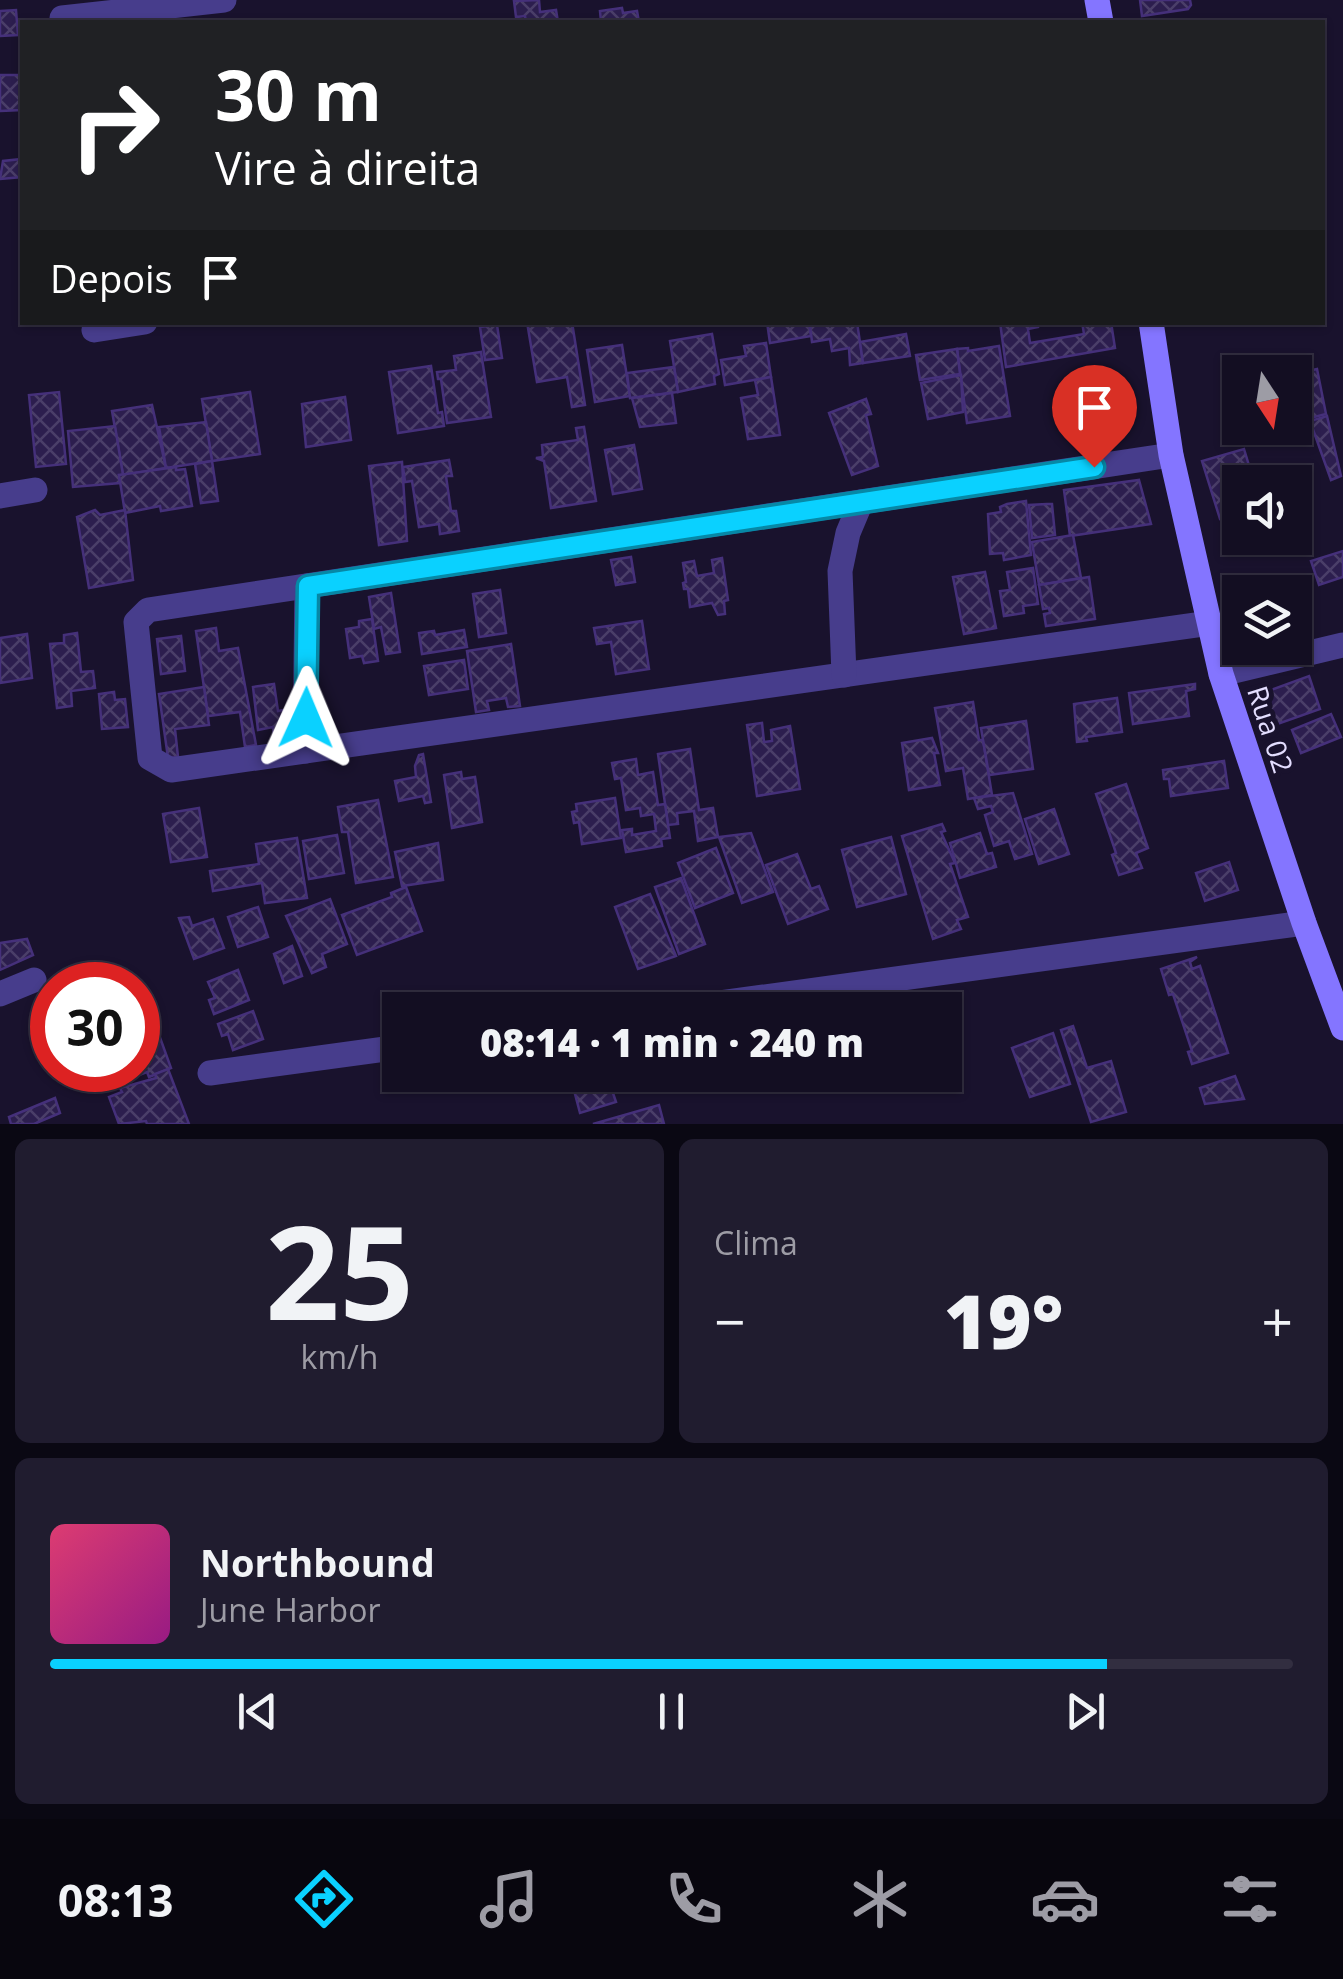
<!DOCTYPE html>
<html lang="pt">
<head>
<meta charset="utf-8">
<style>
  body { margin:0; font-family:"Open Sans",sans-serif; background:#201c2f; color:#f1f3f6; height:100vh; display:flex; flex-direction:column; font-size:38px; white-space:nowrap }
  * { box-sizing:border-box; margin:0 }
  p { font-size:32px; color:#9d9ca5 }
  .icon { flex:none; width:55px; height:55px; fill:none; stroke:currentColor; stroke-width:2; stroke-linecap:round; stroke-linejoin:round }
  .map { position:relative; height:1124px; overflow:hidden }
  .details { display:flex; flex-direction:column; gap:15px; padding:15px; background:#0a0813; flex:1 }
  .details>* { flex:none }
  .hud { position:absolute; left:20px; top:20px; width:1305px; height:305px; border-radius:0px; box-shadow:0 2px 8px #0004,0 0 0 2px #322e40; background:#202124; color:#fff; overflow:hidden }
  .needle { width:65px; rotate:168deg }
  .fabs { position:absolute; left:1222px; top:355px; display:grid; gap:20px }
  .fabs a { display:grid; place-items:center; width:90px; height:90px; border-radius:0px; background:#130e22; box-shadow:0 2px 8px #0004,0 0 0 2px #322e40; font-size:50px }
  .speed { position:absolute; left:30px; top:962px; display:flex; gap:20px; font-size:50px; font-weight:700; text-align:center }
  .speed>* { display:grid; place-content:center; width:130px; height:130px; border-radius:50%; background:#130e22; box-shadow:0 2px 8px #0004,0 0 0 2px #322e40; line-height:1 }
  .speed .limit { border:15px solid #d22; background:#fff; color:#111 }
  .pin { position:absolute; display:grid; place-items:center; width:85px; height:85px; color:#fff; margin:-102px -42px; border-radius:50% 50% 50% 0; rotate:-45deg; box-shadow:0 0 10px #0007 }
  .pin .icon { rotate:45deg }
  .me { position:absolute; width:110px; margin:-55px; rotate:1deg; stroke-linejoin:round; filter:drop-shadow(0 0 8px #0008) }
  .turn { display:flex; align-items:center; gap:35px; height:210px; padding:0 30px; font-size:45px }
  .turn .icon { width:130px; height:130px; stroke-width:2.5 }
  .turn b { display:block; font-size:70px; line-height:85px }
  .then { display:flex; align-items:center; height:95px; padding:0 30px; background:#0003; gap:20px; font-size:38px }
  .big { font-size:75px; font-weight:800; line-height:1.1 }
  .details .card { flex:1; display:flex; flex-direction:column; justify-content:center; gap:15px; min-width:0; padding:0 35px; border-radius:15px; background:#201c2f }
  .details .dial { align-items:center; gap:0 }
  .dial b { font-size:130px; line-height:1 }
  .song { display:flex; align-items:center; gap:30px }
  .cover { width:120px; height:120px; border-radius:15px; background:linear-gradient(135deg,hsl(340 70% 55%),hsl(310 70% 35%)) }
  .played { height:10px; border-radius:5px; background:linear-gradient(90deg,#0ad1ff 85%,#322e40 85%) }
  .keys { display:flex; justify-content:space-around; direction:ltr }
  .heat { display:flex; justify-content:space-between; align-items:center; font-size:55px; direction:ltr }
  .details .tiles { flex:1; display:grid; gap:15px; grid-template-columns:1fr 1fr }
  .card:last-child { grid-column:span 2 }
  .trip { position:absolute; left:382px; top:992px; width:580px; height:100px; border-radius:0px; background:#130e22; box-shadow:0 2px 8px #0004,0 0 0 2px #322e40; font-weight:800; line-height:100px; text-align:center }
  .dock { display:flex; height:160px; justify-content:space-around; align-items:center; background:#08060e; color:#9d9ca5 }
  .dock .icon { width:70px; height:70px }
  .dock .on { color:#0ad1ff }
  .dock b { font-size:45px; color:#f1f3f6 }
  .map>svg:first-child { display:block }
  .building { fill:url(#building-cross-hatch); stroke:#45307a; stroke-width:2.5 }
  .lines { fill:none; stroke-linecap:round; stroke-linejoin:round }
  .street { stroke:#473d8c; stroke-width:25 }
  .secondary { stroke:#8475ff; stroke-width:25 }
  .route-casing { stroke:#0688a6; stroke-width:25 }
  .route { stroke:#0ad1ff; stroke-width:18 }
  .labels { text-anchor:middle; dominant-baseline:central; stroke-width:10; stroke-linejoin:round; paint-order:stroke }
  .street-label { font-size:28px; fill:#e4deff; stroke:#19122d }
</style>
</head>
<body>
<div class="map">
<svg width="1343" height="1124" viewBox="0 0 1343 1124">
  <defs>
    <pattern id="building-cross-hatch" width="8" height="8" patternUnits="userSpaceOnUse" patternTransform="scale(2.5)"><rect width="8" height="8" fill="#2c1e4e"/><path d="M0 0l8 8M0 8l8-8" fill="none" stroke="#4a3e69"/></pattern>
  </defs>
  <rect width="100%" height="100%" fill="#19122d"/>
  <g class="building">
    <polygon points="539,0 540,12 556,10 558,22 526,22 525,16 516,17 514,1"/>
    <polygon points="1140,0 1190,0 1191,5 1188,9 1142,16"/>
    <polygon points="622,8 623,13 637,11 639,22 601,22 600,11"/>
    <polygon points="16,10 18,35 0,36 0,11"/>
    <polygon points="0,75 22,75 22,110 0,111"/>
    <polygon points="22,159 22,177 0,179 3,161"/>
    <polygon points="527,322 572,322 585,405 572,407 567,377 537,382"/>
    <polygon points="767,322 809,322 811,336 770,343"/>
    <polygon points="812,322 857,322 863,363 850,365 849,348 832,351 830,339 812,342 810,325"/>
    <polygon points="1000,322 1038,322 1038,327 1028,329 1030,343 1084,334 1082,322 1111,322 1115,348 1006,367"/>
    <polygon points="497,325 502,358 485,360 480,327"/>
    <polygon points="712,334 719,374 714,376 715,384 678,392 670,341"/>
    <polygon points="906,334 910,356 863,363 860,342"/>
    <polygon points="766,343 771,377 725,385 721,360 746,356 744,346"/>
    <polygon points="622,345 630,396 595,402 587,350"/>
    <polygon points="999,346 1010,416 967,423 957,349 968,348 968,351"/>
    <polygon points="957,349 960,374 920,380 916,355"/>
    <polygon points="481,352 491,417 447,423 441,379 438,379 437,372 456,370 454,356"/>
    <polygon points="431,366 438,413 442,412 444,426 398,433 389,372"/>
    <polygon points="674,367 678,392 630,398 627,373"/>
    <polygon points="1317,369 1326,414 1295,422 1295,374"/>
    <polygon points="961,375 963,412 928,419 921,383"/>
    <polygon points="771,377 780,435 748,439 741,398 758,395 755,380"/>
    <polygon points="59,392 66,464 36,467 29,395"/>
    <polygon points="250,392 260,454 212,461 202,399"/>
    <polygon points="672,393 676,423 640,427 632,398"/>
    <polygon points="345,397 351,440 306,447 302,404"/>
    <polygon points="866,399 871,414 866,415 878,466 852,475 829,413"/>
    <polygon points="152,405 166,468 123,475 112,411"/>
    <polygon points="1327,416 1341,476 1331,480 1310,421"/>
    <polygon points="206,422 212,461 166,468 159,427"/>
    <polygon points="115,426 123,475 119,475 120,483 73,487 68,431"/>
    <polygon points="584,427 596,501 551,508 544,461 536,458 543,457 542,445 578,440 576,428"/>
    <polygon points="634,445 642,489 613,494 605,450"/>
    <polygon points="1244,449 1254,482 1240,482 1240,513 1220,519 1202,461"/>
    <polygon points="449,460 452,476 446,476 451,511 456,511 459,531 440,534 439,524 419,527 412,481 405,482 403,467"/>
    <polygon points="212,461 218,501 201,503 195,464"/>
    <polygon points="402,462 407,541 379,545 369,466"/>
    <polygon points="176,467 176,470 185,469 192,506 161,511 160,506 125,513 119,475"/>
    <polygon points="1139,480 1151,524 1070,536 1064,490"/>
    <polygon points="1026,501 1031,555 1004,560 1003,553 990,554 988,514 1001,512 1000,507 1007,504"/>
    <polygon points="1047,504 1052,504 1055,535 1032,538 1029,505"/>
    <polygon points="95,510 100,515 125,510 133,580 89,588 77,517"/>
    <polygon points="1073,535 1081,578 1039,585 1032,542"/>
    <polygon points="1343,551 1343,577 1319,585 1311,561"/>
    <polygon points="631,557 635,582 616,585 611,560"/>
    <polygon points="722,558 728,600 724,601 725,614 718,615 712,603 690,607 688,589 684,589 683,583 686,582 683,563 694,561 697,576 714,573 712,560"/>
    <polygon points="1033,568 1038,604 1023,606 1024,613 1004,616 1000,591 1010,590 1007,572"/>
    <polygon points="985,572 996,628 964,634 953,577"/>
    <polygon points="1089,577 1095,619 1046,626 1044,614 1050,613 1049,608 1043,609 1039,585"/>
    <polygon points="500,590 506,633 479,637 473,594"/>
    <polygon points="391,593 400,652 386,654 381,627 374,629 369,597"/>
    <polygon points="372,619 378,661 364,663 362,656 350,658 346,629 359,627 359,621"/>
    <polygon points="642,621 649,669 616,674 611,642 597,644 594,628"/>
    <polygon points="216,628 219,651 238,648 256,745 245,747 240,712 208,716 196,631"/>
    <polygon points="464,630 467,647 422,654 419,633 434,631 435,635"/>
    <polygon points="77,633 81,672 93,671 95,688 71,691 72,706 57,708 50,644 64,643 64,635"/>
    <polygon points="27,634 32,678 0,683 0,638"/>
    <polygon points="181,636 185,671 161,674 157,639"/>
    <polygon points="511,644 520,706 508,707 506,698 487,701 489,710 476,712 467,651"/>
    <polygon points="464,660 468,689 429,695 424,666"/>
    <polygon points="1309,676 1320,709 1272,726 1260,694"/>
    <polygon points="274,684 278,711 295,708 300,737 280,740 280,736 274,737 273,727 258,730 253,687"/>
    <polygon points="1195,684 1195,689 1186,691 1189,716 1133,724 1129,693"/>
    <polygon points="204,687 209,725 175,729 178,757 168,758 159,694"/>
    <polygon points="114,692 115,700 125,699 128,727 102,729 99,694"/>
    <polygon points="1117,698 1122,732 1086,737 1087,741 1077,742 1074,704"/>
    <polygon points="973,702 979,740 983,740 992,795 968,799 963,768 946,771 935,708"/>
    <polygon points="1331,714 1341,737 1301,753 1292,730"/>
    <polygon points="1026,721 1033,769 989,775 981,728"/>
    <polygon points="762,723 764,742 772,741 771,730 790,726 800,789 757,796 747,725"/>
    <polygon points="932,738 938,753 934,753 940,785 909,790 902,743"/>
    <polygon points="690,749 699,810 713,808 718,837 698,841 694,811 677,813 678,824 668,825 658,754"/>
    <polygon points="423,754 431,802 425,803 423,796 399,801 395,781 416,777 415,766 419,755"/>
    <polygon points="636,759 638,775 653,772 658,805 665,804 670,838 661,839 662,846 626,852 622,830 632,829 632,835 656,831 654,814 641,816 640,808 626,810 621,778 615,779 612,763"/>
    <polygon points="1224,761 1228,788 1171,796 1169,779 1164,779 1163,770"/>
    <polygon points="461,772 462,779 475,777 482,822 452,828 444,775"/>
    <polygon points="1126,784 1148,848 1136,853 1142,868 1119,875 1112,855 1116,853 1096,794"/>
    <polygon points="1013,793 1032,854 1015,859 1009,841 994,846 985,815 993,812 991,806 978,809 974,798"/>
    <polygon points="615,798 621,838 582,844 579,822 574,823 572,812 577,811 576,804"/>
    <polygon points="378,800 393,877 356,883 348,832 342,832 338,807"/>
    <polygon points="199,808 207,857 171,862 163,814"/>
    <polygon points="1054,809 1069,854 1039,864 1025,819"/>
    <polygon points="942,824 945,831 941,832 955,863 950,864 968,917 957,920 961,929 933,939 902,836"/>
    <polygon points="751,833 773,892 742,903 719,837"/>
    <polygon points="980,833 987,854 992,853 996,867 960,878 950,843"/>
    <polygon points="337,835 344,873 309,879 303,841"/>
    <polygon points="891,837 906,894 857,907 842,850"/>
    <polygon points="297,838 307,898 265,903 262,883 213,891 210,871 259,864 256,844"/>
    <polygon points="438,843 443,880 402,886 395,852"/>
    <polygon points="716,848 733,893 695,908 678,863"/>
    <polygon points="797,854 811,889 819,886 828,909 788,924 766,865"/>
    <polygon points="1229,862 1238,890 1205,901 1196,873"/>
    <polygon points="681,878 705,944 679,954 655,887"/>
    <polygon points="406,887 422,931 357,955 342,915 392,897 391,893"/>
    <polygon points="650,894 676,956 638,969 615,907"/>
    <polygon points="330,899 347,944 322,954 326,967 312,973 286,916"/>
    <polygon points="258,907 268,937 238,947 228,917"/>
    <polygon points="189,917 192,926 213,919 224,948 194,959 179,918"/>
    <polygon points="27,939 33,955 0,970 0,943"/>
    <polygon points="292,946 302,976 284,983 274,954"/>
    <polygon points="1197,957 1190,962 1192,969 1200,966 1228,1053 1192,1064 1188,1052 1192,1051 1173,994 1169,995 1161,969"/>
    <polygon points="238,970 249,1000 214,1014 209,1000 215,998 208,982"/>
    <polygon points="253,1011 263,1039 233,1050 228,1034 222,1036 218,1024"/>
    <polygon points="1073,1026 1087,1068 1111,1061 1126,1112 1091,1122 1061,1030"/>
    <polygon points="158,1032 171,1068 149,1077 147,1072 107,1087 101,1073 97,1070 138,1070 138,1039"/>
    <polygon points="1053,1033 1070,1084 1030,1097 1012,1048"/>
    <polygon points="168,1069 189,1124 147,1124 146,1121 119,1124 109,1097 122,1092 120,1088 156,1078 155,1074"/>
    <polygon points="570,1075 607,1075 616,1102 580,1113"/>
    <polygon points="742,1075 778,1075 779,1079 745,1088"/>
    <polygon points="1235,1076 1244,1099 1205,1104 1200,1088"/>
    <polygon points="55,1098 60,1113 34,1124 11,1124 9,1117"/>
    <polygon points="659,1105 664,1124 593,1124"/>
  </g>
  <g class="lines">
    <g class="street">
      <polyline points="62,18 224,0"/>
      <polyline points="94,330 145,322"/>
      <polyline points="1171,455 148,610 136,622 150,758 171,770 1210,623"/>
      <polyline points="0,496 35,490"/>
      <polyline points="1221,674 1343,645"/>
      <polyline points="844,675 840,571 848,533 861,502"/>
      <polyline points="305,751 307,586"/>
      <polyline points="0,994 34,980"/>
      <polyline points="669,1010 1304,923"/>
      <polyline points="210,1073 400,1047"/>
    </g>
    <g class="secondary">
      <polyline points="1097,0 1101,22"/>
      <polyline points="1151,322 1171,455 1221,674 1304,923 1343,1028"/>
    </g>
  </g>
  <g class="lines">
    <defs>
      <polyline id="route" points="306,718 308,586 1094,467"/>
    </defs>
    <use href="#route" class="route-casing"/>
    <use href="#route" class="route"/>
  </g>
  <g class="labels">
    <g class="street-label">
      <text transform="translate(1271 729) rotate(72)">Rua 02</text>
    </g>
  </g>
</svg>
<div class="fabs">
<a><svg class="needle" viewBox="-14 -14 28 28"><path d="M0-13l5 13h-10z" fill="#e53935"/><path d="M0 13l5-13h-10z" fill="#9d9ca5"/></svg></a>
<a><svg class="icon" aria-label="sound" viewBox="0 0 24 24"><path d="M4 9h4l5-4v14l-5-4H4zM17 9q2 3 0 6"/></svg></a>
<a><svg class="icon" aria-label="layers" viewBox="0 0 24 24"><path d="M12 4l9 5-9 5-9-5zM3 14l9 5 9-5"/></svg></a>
</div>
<div class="speed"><div class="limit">30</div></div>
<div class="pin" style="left:1094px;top:467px;background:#d93025"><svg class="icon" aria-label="arrive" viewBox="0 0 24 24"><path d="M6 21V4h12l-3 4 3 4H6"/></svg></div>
<svg class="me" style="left:306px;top:718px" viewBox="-20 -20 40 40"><path d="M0-17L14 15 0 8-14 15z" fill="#0ad1ff" stroke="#fff" stroke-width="4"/></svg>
<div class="trip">08:14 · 1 min · 240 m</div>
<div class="hud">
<div class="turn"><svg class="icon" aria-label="right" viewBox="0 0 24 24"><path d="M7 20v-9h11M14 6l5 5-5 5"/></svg><div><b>30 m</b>Vire à direita</div></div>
<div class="then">Depois<svg class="icon" aria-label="arrive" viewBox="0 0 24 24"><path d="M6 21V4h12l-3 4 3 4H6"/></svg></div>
</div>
</div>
<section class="details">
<div class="tiles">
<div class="card dial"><b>25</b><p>km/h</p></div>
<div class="card"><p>Clima</p>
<div class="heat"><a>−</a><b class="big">19°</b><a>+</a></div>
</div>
<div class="card">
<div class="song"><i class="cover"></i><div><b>Northbound</b><p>June Harbor</p></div></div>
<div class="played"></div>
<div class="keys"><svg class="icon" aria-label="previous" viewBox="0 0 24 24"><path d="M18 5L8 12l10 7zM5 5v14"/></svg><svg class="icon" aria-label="pause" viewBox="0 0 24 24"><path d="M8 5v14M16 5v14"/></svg><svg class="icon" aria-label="next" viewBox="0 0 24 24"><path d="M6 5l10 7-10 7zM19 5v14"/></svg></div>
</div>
</div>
</section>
<nav class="dock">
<b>08:13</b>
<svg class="icon on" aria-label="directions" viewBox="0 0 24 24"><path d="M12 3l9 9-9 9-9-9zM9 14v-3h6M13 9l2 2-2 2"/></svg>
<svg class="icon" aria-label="music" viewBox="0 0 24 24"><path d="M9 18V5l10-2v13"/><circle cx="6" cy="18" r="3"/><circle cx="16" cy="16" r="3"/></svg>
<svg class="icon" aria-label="phone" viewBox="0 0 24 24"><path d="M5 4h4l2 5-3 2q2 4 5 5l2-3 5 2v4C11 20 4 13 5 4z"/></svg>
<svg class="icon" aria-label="climate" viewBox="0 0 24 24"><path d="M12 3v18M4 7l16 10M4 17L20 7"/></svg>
<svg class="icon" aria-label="car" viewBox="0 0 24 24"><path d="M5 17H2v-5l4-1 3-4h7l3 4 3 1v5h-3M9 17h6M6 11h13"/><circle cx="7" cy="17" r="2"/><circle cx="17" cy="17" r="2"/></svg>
<svg class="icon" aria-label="filters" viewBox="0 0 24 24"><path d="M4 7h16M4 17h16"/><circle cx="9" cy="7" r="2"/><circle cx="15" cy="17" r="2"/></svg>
</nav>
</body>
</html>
